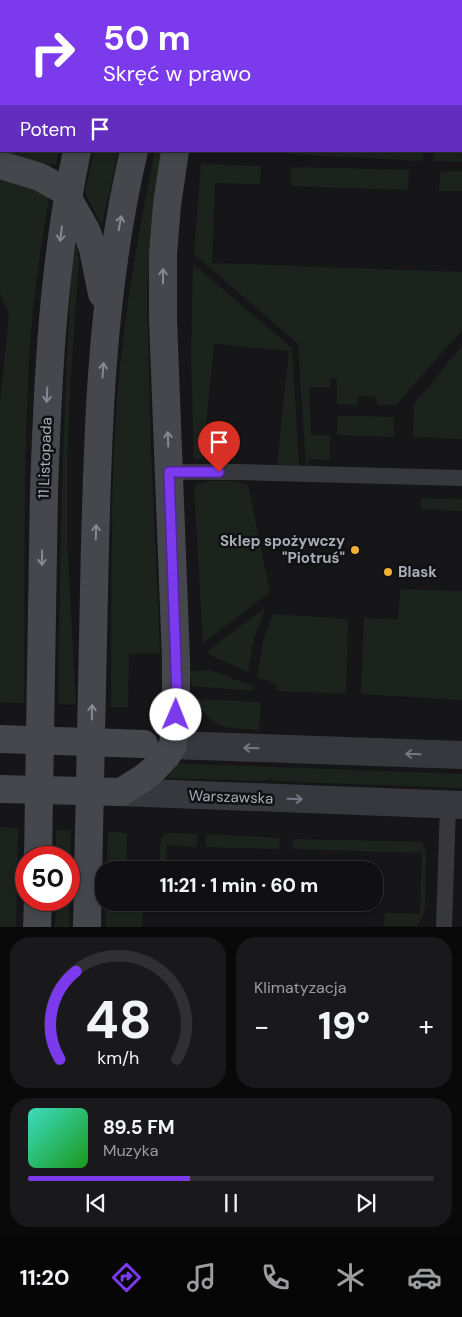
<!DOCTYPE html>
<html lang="pl">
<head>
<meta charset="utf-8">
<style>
  body { margin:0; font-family:"DM Sans",sans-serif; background:#19191b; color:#f1f3f6; height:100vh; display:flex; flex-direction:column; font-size:19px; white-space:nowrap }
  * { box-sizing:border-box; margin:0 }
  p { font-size:16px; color:#9c9d9f }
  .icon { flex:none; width:28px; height:28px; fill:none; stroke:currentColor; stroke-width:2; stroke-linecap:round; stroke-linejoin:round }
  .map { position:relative; height:927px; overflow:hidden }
  .drawer { display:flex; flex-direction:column; gap:10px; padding:10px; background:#09090a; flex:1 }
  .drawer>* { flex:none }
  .hud { position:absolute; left:0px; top:0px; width:462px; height:152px; box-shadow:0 2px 8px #0003,0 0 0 1px #303032; background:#7c3aed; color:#fff; overflow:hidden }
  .speed { position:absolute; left:15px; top:846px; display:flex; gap:10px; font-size:25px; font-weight:700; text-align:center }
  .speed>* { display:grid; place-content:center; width:65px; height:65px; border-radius:50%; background:#101012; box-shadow:0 2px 8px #0003,0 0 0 1px #303032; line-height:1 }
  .speed .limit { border:8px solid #d22; background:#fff; color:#111 }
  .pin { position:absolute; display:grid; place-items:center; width:42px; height:42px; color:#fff; margin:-51px -21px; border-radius:50% 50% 50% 0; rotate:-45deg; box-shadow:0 0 5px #0007 }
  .pin .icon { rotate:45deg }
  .me { position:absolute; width:55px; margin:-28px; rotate:1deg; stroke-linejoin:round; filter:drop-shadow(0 0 4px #0008) }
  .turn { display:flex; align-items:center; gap:18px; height:105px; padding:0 20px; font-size:22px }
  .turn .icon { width:65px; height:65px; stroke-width:2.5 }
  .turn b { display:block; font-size:35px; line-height:42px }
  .then { display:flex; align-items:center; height:48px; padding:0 20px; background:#0003; gap:10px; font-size:19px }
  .big { font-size:38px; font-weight:800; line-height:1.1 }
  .drawer .card { flex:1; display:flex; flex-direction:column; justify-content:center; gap:8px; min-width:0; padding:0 18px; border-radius:20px; background:#19191b }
  .drawer .dial { align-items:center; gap:0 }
  .dial svg { height:130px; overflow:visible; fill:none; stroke:#303032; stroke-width:7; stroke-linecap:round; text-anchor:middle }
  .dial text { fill:#f1f3f6; stroke:none }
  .song { display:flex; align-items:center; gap:15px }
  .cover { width:60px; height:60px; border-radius:8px; background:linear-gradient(135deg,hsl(170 70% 55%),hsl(120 70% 35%)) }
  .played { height:5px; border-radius:2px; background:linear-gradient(90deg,#7c3aed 40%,#303032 40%) }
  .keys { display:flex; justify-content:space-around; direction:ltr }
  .heat { display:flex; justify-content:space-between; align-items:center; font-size:28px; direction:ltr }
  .drawer .tiles { flex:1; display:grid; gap:10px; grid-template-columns:1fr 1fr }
  .card:last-child { grid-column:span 2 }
  .trip { position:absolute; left:95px; top:861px; width:288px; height:50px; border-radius:20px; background:#101012; box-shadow:0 2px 8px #0003,0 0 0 1px #303032; font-weight:800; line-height:50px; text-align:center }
  .dock { display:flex; height:80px; justify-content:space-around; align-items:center; background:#060607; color:#9c9d9f }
  .dock .icon { width:35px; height:35px }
  .dock .current { color:#7c3aed }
  .dock b { font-size:22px; color:#f1f3f6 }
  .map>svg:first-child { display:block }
  .green { fill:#1c231d }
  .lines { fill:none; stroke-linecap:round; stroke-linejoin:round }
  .service { stroke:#37383d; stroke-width:16 }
  .tertiary { stroke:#37383d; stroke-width:28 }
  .secondary { stroke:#45474d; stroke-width:28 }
  .secondary-bridge { stroke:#45474d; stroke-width:28 }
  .oneway { stroke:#858993 }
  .oneway2 { stroke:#757881 }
  .route-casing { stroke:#51269a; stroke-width:12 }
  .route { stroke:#7c3aed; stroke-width:9 }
  .poi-dot { fill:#f2b134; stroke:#111113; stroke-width:2 }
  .labels { text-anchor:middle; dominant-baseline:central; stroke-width:5; stroke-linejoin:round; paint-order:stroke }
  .street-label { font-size:15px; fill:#a8adb8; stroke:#111113 }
  .poi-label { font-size:15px; font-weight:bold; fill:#a8adb8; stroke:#111113; text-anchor:end }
</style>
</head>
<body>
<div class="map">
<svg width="462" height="927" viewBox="0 0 462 927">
  <rect width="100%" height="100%" fill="#161618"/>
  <g class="green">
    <polygon points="0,134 1,134 1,151 59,151 56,165 0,154"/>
    <polygon points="461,144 462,162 433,161 434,151 461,151"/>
    <polygon points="94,151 118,151 102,226 86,195 85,190"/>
    <path d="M 155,151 L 161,151 L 151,229 L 147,294 L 151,452 L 160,653 L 129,654 L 128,707 L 111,707 C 112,610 110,511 116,414 C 122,326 137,238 155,151 Z"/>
    <polygon points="288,151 424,151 423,161 288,154"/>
    <polygon points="201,164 261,166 260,184 215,183 212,263 462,272 462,330 396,405 377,405 377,397 358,396 358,405 337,404 337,378 330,378 330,387 309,387 311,435 330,435 330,460 309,459 308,467 306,466 298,344 194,254"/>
    <polygon points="291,167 409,170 408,190 291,186"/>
    <polygon points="443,171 462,171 462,191 439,191 440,173"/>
    <path d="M 0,180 C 17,183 37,185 49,198 C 40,251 32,305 29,359 C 23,473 25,588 24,703 L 0,702 L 0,404 L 9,314 L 0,293 Z"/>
    <path d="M 76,245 L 79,259 L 70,387 L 67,465 L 67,540 L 76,705 L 58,704 C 60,557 63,410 72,262 Z"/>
    <polygon points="193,264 292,348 299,466 277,465 289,351 214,344 203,455 200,460 194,459 191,355"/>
    <polygon points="462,346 462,439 413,437 414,404"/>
    <polygon points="338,416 394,417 394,437 337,435"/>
    <polygon points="209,481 233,481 248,485 270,592 203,643 194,485"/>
    <polygon points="421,498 462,499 462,511 421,509"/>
    <polygon points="400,589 462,591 462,700 361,694 364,618 398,619"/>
    <polygon points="266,607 254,638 248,672 212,656 207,651"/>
    <polygon points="273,614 348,619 346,694 277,691 277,684 257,677 263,641"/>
    <polygon points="210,670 253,686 253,691 192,686 189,671"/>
    <path d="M 195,699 L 261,702 L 259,730 C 227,728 212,730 195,699 Z"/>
    <polygon points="166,763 462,774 462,788 273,781 271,779 263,781 169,778 164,776"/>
    <polygon points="0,827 18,828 16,927 0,927"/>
    <polygon points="56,830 71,830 69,927 55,927 56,900 69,900 69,858 56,857"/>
    <polygon points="108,832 127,833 126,870 107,870"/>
    <polygon points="169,833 197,834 197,847 167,845 166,870 159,870 161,840 164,834"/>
    <polygon points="206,834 280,838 279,849 206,847"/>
    <polygon points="293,839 422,842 426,853 425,906 422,918 417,926 384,926 385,913 420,914 422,853 292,849"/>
    <polygon points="106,903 143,903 142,927 106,927"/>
  </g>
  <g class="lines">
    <g class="service">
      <polyline points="427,0 429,1"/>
      <polyline points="372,1 373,0"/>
      <polyline points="461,23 462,24"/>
      <polyline points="461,123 462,123"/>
      <polyline points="169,472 236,472 462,478"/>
      <polyline points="444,927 448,805"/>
    </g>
    <g class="tertiary">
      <polyline points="173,745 462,755"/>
      <polyline points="121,792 462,805"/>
    </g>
    <g class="secondary">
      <polyline points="123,1 123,0"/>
      <polyline points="176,1 177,0"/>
      <polyline points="204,1 205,0"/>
      <polyline points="0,120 1,119"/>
      <polyline points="0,165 40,177 63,190 86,230 93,249 102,294"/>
      <polyline points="121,792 142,779 153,770 167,755 173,745 176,715 176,660 163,319 163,254 167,205 175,151"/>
      <path d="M 38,858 C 40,735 41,612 44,490 C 48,376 53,263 77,151"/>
      <polyline points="37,927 38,900"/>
      <path d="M 87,927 C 90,815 92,703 94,591 C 97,444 100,295 134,151"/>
    </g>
    <g class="secondary-bridge">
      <polyline points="0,739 144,744"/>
      <polyline points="0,789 121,792"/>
    </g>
  </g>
  <defs><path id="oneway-shaft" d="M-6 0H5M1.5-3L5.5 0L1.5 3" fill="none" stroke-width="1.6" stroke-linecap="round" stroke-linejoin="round" transform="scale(1.25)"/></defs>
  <g class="oneway">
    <use href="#oneway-shaft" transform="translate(120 223) rotate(-80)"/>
    <use href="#oneway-shaft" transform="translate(61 234) rotate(97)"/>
    <use href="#oneway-shaft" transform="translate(163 276) rotate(-90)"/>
    <use href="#oneway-shaft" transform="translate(103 370) rotate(-86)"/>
    <use href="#oneway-shaft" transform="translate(47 395) rotate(92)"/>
    <use href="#oneway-shaft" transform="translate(168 439) rotate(-92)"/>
    <use href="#oneway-shaft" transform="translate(96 532) rotate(-88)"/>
    <use href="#oneway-shaft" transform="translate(42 558) rotate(91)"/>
    <use href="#oneway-shaft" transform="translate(92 712) rotate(-89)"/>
  </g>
  <g class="oneway2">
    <use href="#oneway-shaft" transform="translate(251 748) rotate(-178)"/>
    <use href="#oneway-shaft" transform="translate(413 754) rotate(-178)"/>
    <use href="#oneway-shaft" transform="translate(295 799) rotate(2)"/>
  </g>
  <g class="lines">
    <defs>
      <polyline id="route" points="176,715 177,695 169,472 219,472"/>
    </defs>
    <use href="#route" class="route-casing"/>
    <use href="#route" class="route"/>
  </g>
  <g class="poi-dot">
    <circle cx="355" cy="550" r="5"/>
    <circle cx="388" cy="572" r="5"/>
  </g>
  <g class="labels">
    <g class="street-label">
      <text transform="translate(45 458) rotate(-88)">11 Listopada</text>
      <text transform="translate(231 797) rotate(2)">Warszawska</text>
    </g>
    <g class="poi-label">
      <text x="345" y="541">Sklep spożywczy<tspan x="345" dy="17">"Piotruś"</tspan></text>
      <text x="398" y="572" text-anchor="start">Blask</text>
    </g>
  </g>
</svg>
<div class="speed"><div class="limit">50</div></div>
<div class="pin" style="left:219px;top:472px;background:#d93025"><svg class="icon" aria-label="arrive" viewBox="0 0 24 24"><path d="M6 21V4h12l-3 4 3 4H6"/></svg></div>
<svg class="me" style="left:176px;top:715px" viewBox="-20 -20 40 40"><circle r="19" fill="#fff"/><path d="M0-13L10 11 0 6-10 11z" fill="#7c3aed"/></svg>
<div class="trip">11:21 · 1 min · 60 m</div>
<div class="hud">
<div class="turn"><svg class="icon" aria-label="right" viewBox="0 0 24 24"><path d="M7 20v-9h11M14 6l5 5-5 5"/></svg><div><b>50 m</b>Skręć w prawo</div></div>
<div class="then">Potem<svg class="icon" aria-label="arrive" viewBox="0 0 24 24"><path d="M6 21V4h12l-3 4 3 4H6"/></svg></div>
</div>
</div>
<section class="drawer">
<div class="tiles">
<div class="card dial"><svg viewBox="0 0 100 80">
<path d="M14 69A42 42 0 1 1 86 69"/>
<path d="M14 69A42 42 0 0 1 24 15" stroke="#7c3aed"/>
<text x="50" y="56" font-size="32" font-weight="700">48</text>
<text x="50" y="72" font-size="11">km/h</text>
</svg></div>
<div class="card"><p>Klimatyzacja</p>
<div class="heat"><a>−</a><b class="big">19°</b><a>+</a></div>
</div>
<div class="card">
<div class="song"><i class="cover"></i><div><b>89.5 FM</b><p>Muzyka</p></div></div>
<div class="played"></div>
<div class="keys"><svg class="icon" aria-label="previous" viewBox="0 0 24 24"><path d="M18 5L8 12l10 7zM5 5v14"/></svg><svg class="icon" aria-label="pause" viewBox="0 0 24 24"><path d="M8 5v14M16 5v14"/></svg><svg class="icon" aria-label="next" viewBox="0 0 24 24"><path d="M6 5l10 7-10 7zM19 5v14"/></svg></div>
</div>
</div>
</section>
<nav class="dock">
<b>11:20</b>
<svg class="icon current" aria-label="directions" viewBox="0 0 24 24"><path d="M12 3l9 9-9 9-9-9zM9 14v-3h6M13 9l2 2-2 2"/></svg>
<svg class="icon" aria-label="music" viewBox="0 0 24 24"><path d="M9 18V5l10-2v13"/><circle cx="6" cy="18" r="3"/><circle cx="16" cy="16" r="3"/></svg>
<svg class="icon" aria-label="phone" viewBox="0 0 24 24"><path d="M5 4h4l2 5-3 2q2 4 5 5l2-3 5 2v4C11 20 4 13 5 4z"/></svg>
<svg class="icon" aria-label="climate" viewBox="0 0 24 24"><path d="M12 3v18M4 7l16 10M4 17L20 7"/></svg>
<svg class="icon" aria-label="car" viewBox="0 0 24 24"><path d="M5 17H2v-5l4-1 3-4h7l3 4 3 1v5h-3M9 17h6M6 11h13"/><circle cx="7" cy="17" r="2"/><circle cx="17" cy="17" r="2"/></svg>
</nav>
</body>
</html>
